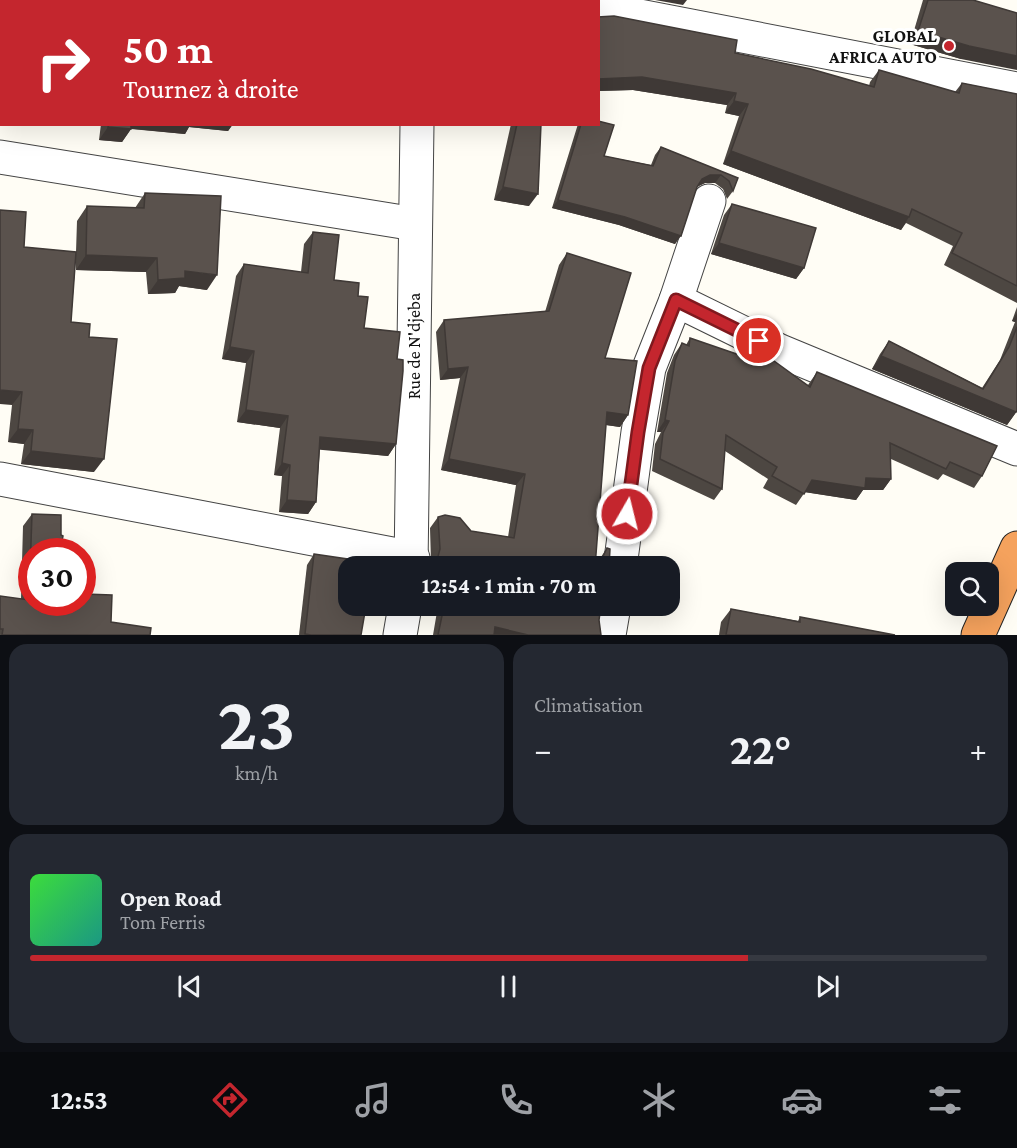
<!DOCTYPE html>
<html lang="fr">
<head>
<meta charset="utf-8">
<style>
  body { margin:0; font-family:"Crimson Pro",serif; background:#242831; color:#f1f3f6; height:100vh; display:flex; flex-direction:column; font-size:22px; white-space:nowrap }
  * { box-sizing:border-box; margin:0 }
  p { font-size:20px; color:#9ea1a6 }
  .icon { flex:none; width:33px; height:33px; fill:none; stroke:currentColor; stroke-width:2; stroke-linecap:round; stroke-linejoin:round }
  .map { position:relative; height:635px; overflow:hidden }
  .details { display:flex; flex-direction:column; gap:9px; padding:9px; background:#0d0f14; flex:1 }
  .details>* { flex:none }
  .banner { position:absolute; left:0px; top:0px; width:600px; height:126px; box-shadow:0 6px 24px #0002; background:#c4262e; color:#fff; overflow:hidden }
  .buttons { position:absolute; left:945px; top:562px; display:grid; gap:12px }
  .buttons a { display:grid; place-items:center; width:54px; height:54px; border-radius:12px; background:#171b24; box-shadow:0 6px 24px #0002; font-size:30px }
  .speed { position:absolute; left:18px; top:538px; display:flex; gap:12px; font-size:30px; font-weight:700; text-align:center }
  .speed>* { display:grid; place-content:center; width:78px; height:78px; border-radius:50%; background:#171b24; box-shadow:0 6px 24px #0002; line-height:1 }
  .speed .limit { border:9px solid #d22; background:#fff; color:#111 }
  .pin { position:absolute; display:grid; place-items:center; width:51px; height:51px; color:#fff; margin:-26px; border:3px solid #fff; border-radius:50%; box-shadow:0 2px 6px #0007 }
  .me { position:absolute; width:66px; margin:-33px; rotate:8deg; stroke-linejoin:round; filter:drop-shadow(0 0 4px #0008) }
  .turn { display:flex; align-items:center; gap:21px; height:126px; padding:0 24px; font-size:27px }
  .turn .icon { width:78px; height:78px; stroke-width:2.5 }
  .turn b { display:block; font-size:42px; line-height:51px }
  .big { font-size:45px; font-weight:700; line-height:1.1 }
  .details .card { flex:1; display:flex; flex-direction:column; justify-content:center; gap:9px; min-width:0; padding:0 21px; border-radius:18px; background:#242831 }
  .details .dial { align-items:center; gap:0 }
  .dial b { font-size:78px; line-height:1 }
  .song { display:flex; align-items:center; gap:18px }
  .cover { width:72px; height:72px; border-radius:9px; background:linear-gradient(135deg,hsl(120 70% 55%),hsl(170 70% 35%)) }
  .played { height:6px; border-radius:3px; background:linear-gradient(90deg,#c4262e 75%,#363941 75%) }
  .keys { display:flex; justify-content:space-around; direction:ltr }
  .heat { display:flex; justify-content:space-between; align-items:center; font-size:33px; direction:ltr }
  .details .tiles { flex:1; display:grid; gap:9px; grid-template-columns:1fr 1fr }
  .card:last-child { grid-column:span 2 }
  .trip { position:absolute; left:338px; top:556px; width:342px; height:60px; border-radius:18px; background:#171b24; box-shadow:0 6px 24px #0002; font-weight:700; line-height:60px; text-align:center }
  .dock { display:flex; height:96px; justify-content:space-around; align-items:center; background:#090b0e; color:#9ea1a6 }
  .dock .icon { width:42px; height:42px }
  .dock .active { color:#c4262e }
  .dock b { font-size:27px; color:#f1f3f6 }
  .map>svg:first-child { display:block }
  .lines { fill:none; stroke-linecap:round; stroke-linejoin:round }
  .street-casing { stroke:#444; stroke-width:35 }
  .highway-casing { stroke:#222; stroke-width:35 }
  .street { stroke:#fff; stroke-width:33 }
  .highway { stroke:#f5a25d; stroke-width:33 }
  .wall { fill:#4d4742 }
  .shaded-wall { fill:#3f3936 }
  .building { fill:#5a524d; stroke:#3f3936; stroke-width:1.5 }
  .route-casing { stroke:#7f191e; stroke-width:15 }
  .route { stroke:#c4262e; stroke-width:10 }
  .poi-dot { fill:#c4262e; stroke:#fff; stroke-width:2 }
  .labels { text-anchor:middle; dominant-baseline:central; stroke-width:6; stroke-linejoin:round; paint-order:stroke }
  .poi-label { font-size:18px; font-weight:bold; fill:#111; stroke:#fff; text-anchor:end }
  .street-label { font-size:18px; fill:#111; stroke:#fff }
</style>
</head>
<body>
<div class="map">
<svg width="1017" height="635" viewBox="0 0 1017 635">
  <rect width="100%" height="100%" fill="#fffdf5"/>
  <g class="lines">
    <defs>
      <g id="street">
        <polyline points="557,0 565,2"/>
        <polyline points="420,2 420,0"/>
        <polyline points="598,8 1017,89"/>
        <polyline points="0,157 415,224"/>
        <polyline points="676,300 780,351 1017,449"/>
        <polyline points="0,479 413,558"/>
        <polyline points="411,567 417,124"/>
        <polyline points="620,567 638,432 649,368 676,300 709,201"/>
        <polyline points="400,635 405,606"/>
        <polyline points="609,635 614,606"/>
      </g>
      <polyline id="highway" points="978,635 1017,548"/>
    </defs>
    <use href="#street" class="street-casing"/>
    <use href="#highway" class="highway-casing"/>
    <use href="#street" class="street"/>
    <use href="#highway" class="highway"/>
  </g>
  <g class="wall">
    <polygon points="923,0 973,0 961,59 910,44"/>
    <polygon points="598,17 735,53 869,86 870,82 879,70 955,92 962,83 1017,94 1017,303 944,265 953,246 906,223 901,230 723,164 739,116 725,113 727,105 633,90 598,91"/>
    <polygon points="101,124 233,124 228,131 189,127 185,134 131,129 122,142 99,140"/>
    <polygon points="511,124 541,124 529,206 494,200"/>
    <polygon points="578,124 598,124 604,156 651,165 655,155 661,147 738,178 733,191 727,199 723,189 715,183 705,183 697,187 675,244 619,225 552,208"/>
    <polygon points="145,193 207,290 179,286 175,293 148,294 146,272 76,270 76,256 71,322 89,337 94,472 21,464 24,444 8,442 12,405 24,247 76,252 77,221 87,206 135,208"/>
    <polygon points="732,204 804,268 796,279 711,254 724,215"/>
    <polygon points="313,232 334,280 358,296 364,328 397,359 396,444 388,456 320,449 316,502 308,514 279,512 282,476 274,475 280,428 237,422 246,363 222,359 236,276 244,264 301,272 304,244"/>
    <polygon points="567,253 605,358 628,415 620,427 606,425 595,567 430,567 431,561 430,528 438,517 471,531 508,537 516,485 441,470 460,378 440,380 436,332 444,320 545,312 559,265"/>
    <polygon points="1017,307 1017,411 1007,425 872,369 880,354 889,341 982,388 1000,360 1015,322 1012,321"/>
    <polygon points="690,338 808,385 817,372 982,476 974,488 943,474 938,480 891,459 891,479 883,490 863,490 856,500 805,492 796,505 763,488 768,479 725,451 722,489 714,500 652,471 655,444 661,432 657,432 667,373 674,355 682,343 686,345"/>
    <polygon points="32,514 32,603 84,594 111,622 150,635 0,635 0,596 21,599 23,526"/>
    <polygon points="607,548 609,567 596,567 599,560"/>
    <polygon points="314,554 348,606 361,635 299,635 307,565"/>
    <polygon points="438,606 601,606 599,620 601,635 433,635"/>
    <polygon points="731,609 798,621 800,617 895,635 719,635 721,622"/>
  </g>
  <g class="shaded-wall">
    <polygon points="176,0 226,0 225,2 175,2"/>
    <polygon points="655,0 687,0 683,5"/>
    <polygon points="918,31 1017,56 1017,70 961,59 910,44"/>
    <rect x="0" y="32" width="2" height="13"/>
    <polygon points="642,77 736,93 727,105 633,90 598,91 598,79"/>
    <polygon points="734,101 748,104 739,116 725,113"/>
    <polygon points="126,124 233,124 228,131 189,127 185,134 124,128"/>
    <polygon points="108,127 131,129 122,142 99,140"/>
    <polygon points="731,151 909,217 901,230 723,164"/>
    <polygon points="710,175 721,175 715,183 705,183 696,187 702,179"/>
    <polygon points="503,187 538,194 529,206 494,200"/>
    <polygon points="558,200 625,217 681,236 675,244 619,225 552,208"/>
    <polygon points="719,243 804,268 796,279 711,254"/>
    <polygon points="86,255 157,258 146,272 76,270"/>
    <polygon points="185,271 217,275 207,290 179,286 175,293 148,294 158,280"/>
    <polygon points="1017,313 1017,319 1015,322 1012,321"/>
    <polygon points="230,347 254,351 246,363 222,359"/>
    <polygon points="881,356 1017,411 1007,425 872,369"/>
    <polygon points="468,367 460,378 440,380 448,369"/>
    <polygon points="0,390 22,392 12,405 0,404"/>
    <polygon points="246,410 288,416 280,428 237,422"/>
    <polygon points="607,412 628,415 620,427 599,424"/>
    <polygon points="665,420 669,421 661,432 657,432"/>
    <polygon points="18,429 33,430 24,444 8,442"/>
    <polygon points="320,437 396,444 388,456 312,449"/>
    <polygon points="31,451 104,459 94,472 21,464"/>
    <polygon points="449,459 525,474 516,485 441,470"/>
    <polygon points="282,463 290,465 282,476 274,475"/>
    <polygon points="866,478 891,479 883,490 863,490 856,500 804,492 812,480"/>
    <polygon points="287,500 316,502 308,514 279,512"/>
    <polygon points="436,564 452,566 451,567 433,567"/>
    <polygon points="495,627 528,635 489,635"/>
  </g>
  <g class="building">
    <polygon points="0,0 109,0 109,2 2,2 2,32 0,32"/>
    <polygon points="225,0 311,0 311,2 226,2 226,0"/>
    <polygon points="928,0 973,0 1017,13 1017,56 969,46 918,31"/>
    <polygon points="614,16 737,40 735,53 811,69 874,87 879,70 959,93 962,83 1017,94 1017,286 952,253 962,233 912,209 909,217 731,151 748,104 734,101 736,93 642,77 598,79 598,17"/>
    <polygon points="598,121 614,125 604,156 653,166 661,147 738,178 733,191 729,181 721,175 710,175 702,179 697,187 681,236 625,217 558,200 581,124 598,124"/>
    <polygon points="109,124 131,124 131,129 108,127"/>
    <polygon points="517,124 541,124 538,194 503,187"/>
    <polygon points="145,193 221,196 217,275 185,271 185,278 158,280 157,258 86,255 87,206 144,208"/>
    <polygon points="732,204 816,228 804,268 719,243"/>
    <polygon points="0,210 26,212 24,247 76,252 71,322 90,324 89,337 117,339 104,459 31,451 33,430 18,429 22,392 0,390"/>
    <polygon points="313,232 339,235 334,280 359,283 358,296 368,297 364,328 400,332 397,359 403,360 403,371 396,444 320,437 316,502 287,500 290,465 282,463 288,416 246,410 254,351 230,347 244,264 308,273"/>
    <polygon points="567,253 631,273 605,358 637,361 628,415 607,412 595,567 452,567 452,566 436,564 440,549 438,517 445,515 460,518 471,531 514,538 525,474 449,459 468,367 448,369 444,320 549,311"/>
    <polygon points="1017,327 1017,411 1016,412 881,356 889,341 983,389 1009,347"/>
    <polygon points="690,338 757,361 763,353 810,387 817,372 997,446 982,476 950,462 946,469 890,443 891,479 866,478 865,488 812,480 804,494 772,476 777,467 726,435 722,489 660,459 663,433 669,421 665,420 675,361 682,343 689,346"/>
    <polygon points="32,514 61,515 61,535 63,536 60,552 32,552 32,603 82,603 82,584 85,584 84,594 112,595 111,622 151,628 150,635 2,635 3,629 0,629 0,596 29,600"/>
    <polygon points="607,548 610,549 609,567 598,567"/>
    <polygon points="314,554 361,561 360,567 348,567 348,606 366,606 361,635 311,635 305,634"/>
    <polygon points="444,606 601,606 599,620 601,635 528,635 495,627 494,635 438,635"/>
    <polygon points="731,609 800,622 800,617 895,635 726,635"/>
  </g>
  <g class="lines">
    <defs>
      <polyline id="route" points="627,514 638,432 649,368 676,300 759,341"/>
    </defs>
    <use href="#route" class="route-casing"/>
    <use href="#route" class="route"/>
  </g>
  <circle class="poi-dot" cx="949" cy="46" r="6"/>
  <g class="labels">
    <g class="poi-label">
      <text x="937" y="36">GLOBAL<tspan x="937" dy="21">AFRICA AUTO</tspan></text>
    </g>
    <g class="street-label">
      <text transform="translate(414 346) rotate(-90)">Rue de N'djeba</text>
    </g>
  </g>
</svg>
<div class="buttons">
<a><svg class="icon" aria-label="search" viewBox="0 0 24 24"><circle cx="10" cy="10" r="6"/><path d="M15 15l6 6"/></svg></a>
</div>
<div class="speed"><div class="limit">30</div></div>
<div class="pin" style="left:759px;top:341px;background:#d93025"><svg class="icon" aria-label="arrive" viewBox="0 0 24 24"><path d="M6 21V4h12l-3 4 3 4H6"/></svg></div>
<svg class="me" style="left:627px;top:514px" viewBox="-20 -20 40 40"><circle r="17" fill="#c4262e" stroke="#fff" stroke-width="3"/><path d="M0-11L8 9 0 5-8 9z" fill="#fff"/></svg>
<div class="trip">12:54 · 1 min · 70 m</div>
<div class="banner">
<div class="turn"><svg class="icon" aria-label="right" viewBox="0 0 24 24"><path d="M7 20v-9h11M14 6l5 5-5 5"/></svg><div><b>50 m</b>Tournez à droite</div></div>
</div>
</div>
<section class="details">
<div class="tiles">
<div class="card dial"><b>23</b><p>km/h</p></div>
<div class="card"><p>Climatisation</p>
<div class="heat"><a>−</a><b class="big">22°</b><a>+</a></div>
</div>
<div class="card">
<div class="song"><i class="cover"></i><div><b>Open Road</b><p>Tom Ferris</p></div></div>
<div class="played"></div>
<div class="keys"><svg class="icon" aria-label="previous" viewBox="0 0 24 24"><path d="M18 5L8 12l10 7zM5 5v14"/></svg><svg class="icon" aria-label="pause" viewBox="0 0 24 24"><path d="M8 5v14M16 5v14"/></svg><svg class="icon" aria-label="next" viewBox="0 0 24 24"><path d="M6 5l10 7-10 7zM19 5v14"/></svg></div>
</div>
</div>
</section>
<nav class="dock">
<b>12:53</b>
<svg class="icon active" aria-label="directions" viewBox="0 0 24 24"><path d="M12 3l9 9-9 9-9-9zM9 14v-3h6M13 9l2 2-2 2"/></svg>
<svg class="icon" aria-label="music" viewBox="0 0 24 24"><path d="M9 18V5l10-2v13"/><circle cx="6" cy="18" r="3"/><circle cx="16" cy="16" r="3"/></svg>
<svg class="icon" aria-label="phone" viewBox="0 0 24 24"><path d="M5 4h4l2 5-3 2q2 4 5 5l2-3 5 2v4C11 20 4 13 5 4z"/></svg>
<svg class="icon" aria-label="climate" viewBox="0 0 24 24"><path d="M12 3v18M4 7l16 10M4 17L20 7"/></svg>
<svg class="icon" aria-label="car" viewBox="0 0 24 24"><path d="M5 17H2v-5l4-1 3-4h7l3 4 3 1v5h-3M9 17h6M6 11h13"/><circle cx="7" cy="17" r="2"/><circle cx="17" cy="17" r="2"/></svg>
<svg class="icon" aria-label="filters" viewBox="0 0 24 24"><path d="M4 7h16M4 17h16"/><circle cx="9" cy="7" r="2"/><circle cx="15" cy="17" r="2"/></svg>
</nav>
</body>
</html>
